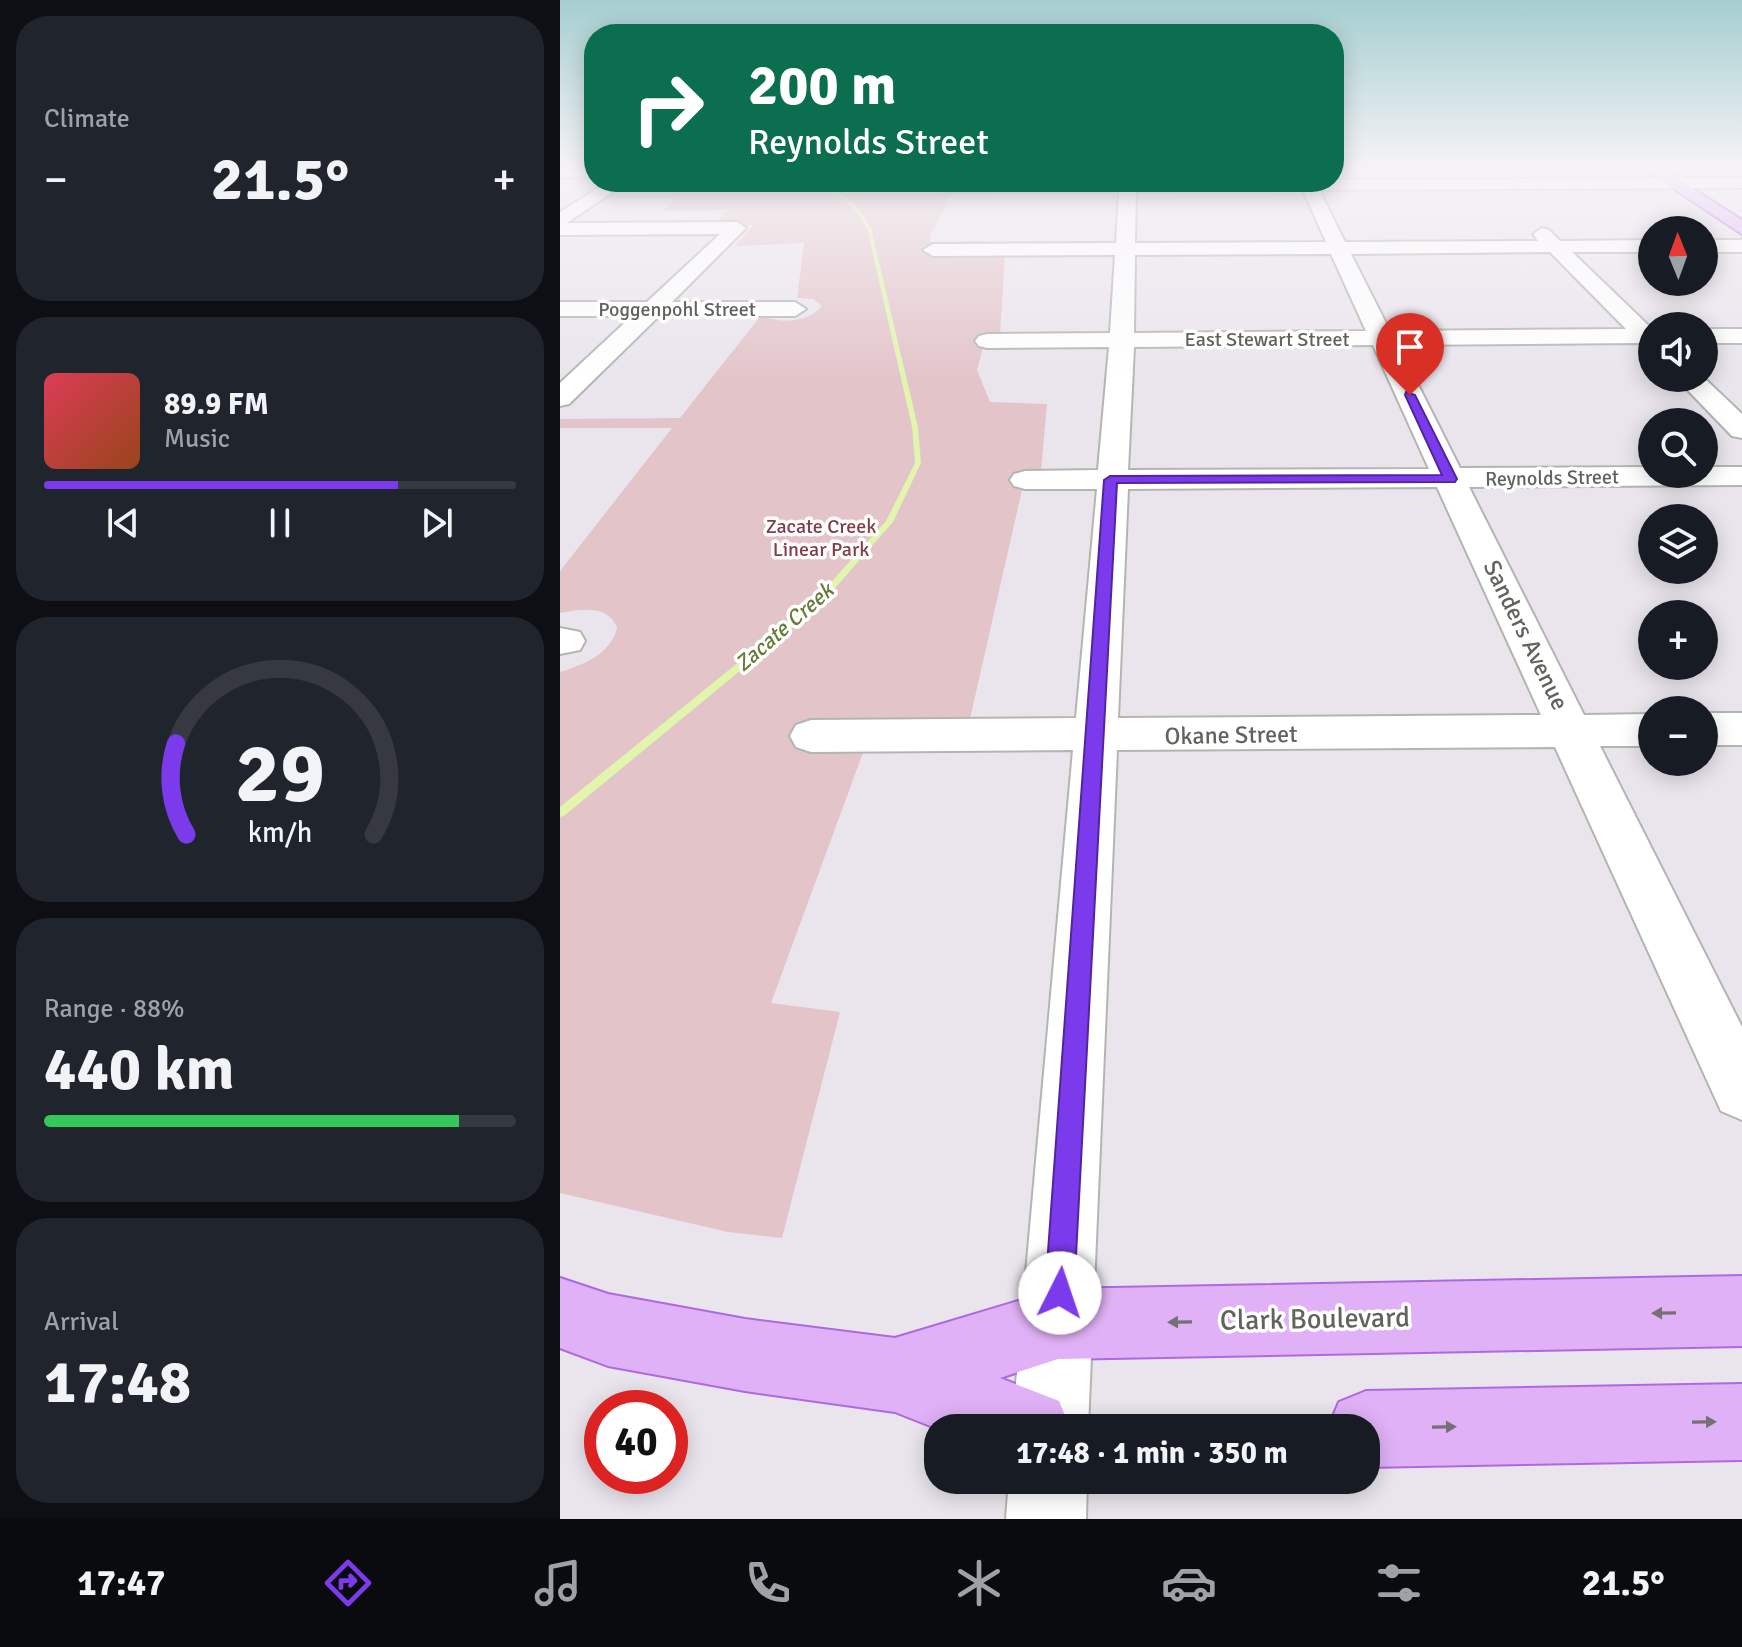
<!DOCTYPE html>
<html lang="en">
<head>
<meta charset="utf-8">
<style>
  body { margin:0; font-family:Signika,sans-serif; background:#20242c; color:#f1f3f6; height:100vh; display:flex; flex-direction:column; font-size:30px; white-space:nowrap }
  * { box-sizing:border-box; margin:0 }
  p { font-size:26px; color:#9ea1a6 }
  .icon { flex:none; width:44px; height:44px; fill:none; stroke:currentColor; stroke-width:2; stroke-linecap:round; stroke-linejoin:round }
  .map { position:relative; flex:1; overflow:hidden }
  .drawer { display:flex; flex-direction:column; gap:16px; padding:16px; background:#0d0f14; width:560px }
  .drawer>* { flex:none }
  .hud { position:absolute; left:24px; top:24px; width:760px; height:168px; border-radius:32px; box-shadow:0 4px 20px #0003; background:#0b6e4f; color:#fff; overflow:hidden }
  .needle { width:52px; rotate:359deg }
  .tools { position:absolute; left:1078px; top:216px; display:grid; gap:16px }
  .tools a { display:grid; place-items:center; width:80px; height:80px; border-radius:50%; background:#171b24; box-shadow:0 4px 20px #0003; font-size:40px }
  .speed { position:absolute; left:24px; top:1390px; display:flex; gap:16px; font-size:40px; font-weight:700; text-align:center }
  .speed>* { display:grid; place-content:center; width:104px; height:104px; border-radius:50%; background:#171b24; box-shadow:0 4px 20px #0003; line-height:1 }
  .speed .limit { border:12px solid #d22; background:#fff; color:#111 }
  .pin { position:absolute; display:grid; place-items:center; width:68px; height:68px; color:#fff; margin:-82px -34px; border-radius:50% 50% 50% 0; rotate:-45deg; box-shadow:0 0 8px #0007 }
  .pin .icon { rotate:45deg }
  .me { position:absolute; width:88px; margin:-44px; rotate:4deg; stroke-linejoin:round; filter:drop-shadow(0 0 6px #0008) }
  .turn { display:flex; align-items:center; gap:28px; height:168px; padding:0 32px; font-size:36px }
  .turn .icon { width:104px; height:104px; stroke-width:2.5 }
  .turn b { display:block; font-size:56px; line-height:68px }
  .big { font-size:60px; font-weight:700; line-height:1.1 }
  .drawer .card { flex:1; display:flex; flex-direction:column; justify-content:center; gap:12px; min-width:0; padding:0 28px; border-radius:32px; background:#20242c }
  .drawer .dial { align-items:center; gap:0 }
  .dial svg { height:208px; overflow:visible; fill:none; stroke:#363941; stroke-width:7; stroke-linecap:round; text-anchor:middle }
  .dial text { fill:#f1f3f6; stroke:none }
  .song { display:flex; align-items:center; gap:24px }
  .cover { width:96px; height:96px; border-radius:12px; background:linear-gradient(135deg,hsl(350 70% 55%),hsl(20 70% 35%)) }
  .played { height:8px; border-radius:4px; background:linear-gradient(90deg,#7c3aed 75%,#363941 75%) }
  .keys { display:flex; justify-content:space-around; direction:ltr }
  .heat { display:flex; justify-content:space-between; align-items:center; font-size:44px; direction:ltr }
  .charge { height:12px; border-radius:6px; background:linear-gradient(90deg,#34c759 88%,#363941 0) }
  .trip { position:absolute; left:364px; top:1414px; width:456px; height:80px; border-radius:32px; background:#171b24; box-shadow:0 4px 20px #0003; font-weight:700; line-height:80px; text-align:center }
  .tabs { display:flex; height:128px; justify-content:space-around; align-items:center; background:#090b0e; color:#9ea1a6 }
  .tabs .icon { width:56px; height:56px }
  .tabs .on { color:#7c3aed }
  .tabs b { font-size:36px; color:#f1f3f6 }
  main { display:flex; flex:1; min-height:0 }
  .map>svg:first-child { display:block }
  .green { fill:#e2c4c9 }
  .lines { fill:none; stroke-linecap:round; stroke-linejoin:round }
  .stream { fill:#e1f5ad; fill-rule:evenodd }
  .minor-casing { stroke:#b3b6b0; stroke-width:4 }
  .major-casing { stroke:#ae69e2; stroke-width:4 }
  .minor { fill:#fff; fill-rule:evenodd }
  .major { fill:#e0b1f6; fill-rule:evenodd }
  .oneway { fill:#747074 }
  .route { fill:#7c3aed; stroke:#51269a; stroke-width:2 }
  .labels { text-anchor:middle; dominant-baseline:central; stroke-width:7; stroke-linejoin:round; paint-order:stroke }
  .far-street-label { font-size:20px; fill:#61645d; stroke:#fff }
  .far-park-label { font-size:20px; fill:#803f46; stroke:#fff }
  .far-water-label { font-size:22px; font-style:italic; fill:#657c3b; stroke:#fff }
  .street-label { font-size:24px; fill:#61645d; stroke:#fff }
  .near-street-label { font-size:28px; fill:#61645d; stroke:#fff }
</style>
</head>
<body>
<main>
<section class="drawer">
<div class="card"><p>Climate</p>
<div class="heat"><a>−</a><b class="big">21.5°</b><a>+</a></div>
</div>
<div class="card">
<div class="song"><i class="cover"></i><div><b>89.9 FM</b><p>Music</p></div></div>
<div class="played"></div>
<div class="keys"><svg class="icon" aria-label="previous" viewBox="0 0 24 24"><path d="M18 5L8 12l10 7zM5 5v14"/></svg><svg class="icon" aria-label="pause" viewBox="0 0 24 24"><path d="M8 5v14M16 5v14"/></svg><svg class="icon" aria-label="next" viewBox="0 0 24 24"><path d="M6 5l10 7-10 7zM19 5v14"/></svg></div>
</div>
<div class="card dial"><svg viewBox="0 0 100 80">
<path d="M14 69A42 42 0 1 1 86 69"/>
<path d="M14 69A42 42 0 0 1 10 34" stroke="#7c3aed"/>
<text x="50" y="56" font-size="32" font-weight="700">29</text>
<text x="50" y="72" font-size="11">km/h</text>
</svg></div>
<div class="card"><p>Range · 88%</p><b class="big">440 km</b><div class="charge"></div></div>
<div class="card"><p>Arrival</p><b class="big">17:48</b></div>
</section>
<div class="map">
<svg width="1182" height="1519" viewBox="0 0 1182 1519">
  <rect width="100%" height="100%" fill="#eae5ed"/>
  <path class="green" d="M 72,182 L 324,182 L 330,186 L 375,185 L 372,191 L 393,191 L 370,236 L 371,252 L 445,253 L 440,335 L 426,336 L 417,370 L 430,402 L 487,404 L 481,471 L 462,490 L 409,723 L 304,750 L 211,1003 L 280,1012 L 222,1238 L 168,1232 L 0,1193 L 0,672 C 23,665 51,654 57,628 C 49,604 19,609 0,613 L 0,571 L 112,428 L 0,428 L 0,419 L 120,418 L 202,314 C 218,325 250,322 262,306 L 253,299 L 237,298 L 244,243 L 175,246 L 194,225 L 155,224 L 167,210 L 102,211 L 116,198 L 45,198 Z"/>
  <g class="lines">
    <path class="stream" d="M 250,182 C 278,184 298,205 311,228 L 358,427 L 361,463 L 333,522 L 261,604 L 4,816 L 0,817 L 0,807 L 255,600 L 326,521 L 355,463 L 352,427 L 307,228 C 291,200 277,195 250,182 Z"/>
    <defs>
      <g id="minor">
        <rect x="0" y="169" width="34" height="8"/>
        <path d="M 1182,178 L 1182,188 L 759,190 L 785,242 L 978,241 L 973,234 L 982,228 L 989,230 L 1000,241 L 1092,240 L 1092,252 L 1012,252 L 1092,329 L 1092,349 L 1080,343 L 838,345 L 900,468 L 1092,467 L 1092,474 L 1144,474 L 1144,467 L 1182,467 L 1182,485 L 909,487 L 1024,715 L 1092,714 L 1092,746 L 1040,746 L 1182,1027 L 1182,1120 L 1161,1111 L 995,747 L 557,750 L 528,1428 L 452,1428 L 513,750 L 251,752 L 236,747 L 230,736 L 236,725 L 251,720 L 516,718 L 537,489 L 465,489 L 454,486 L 450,480 L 454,474 L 465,471 L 538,470 L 549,347 L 427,348 L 419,346 L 415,341 L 419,336 L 427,334 L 550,333 L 555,255 L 373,256 L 363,250 L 373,244 L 556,243 L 559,191 L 385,192 L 377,187 L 379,182 ZM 743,190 L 766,242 L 575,243 L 576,191 ZM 990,252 L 1066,329 L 830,331 L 791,254 ZM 771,254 L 806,331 L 574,333 L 575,255 ZM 813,345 L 869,469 L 568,470 L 574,347 ZM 877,487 L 981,715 L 558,718 L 568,489 Z"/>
        <polygon points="48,182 67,182 7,223 177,222 186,228 112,302 235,302 246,309 235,316 99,316 9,404 0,406 0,383 72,316 0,316 0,302 87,302 160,234 0,235 0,212"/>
        <rect x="1144" y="240" width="38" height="12"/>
        <rect x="1144" y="329" width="38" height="14"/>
        <polygon points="1116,378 1144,378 1182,414 1182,438 1172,436"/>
        <polygon points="0,628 20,632 25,641 20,650 0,654"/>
        <rect x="1144" y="713" width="38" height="32"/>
        <polygon points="449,1480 527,1480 526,1519 446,1519"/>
      </g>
      <g id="major">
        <polygon points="1084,169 1102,169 1182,220 1182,234"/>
        <polygon points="1182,1276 1182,1346 498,1359 440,1378 499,1401 510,1428 378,1429 335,1412 185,1391 48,1366 0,1348 0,1278 48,1294 185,1319 335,1338 498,1289"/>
        <polygon points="1182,1384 1182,1460 806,1467 806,1428 768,1428 779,1402 806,1391"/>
      </g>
    </defs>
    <use href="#minor" class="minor-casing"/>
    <use href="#major" class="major-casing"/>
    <use href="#minor" class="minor"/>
    <use href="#major" class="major"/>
  </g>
  <defs><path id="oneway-solid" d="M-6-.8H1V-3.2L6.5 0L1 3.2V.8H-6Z" transform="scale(2)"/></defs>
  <g class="oneway">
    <use href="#oneway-solid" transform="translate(1104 1313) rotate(179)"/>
    <use href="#oneway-solid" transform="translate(620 1322) rotate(179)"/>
    <use href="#oneway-solid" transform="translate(1144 1422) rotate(-1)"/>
    <use href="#oneway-solid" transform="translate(884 1427) rotate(-1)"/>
  </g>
  <linearGradient id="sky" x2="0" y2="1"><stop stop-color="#a5ced0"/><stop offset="0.44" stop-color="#f6f3f7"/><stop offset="1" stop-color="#f6f3f7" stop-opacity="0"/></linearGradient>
  <rect width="1182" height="381" fill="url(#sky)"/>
  <polygon class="route" points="846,392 855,395 897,479 895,482 557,483 514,1293 510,1304 500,1308 490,1304 485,1293 544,480 550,476 882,475 845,395"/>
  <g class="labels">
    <g class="far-street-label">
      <text x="117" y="309">Poggenpohl Street</text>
      <text x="707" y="339">East Stewart Street</text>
      <text transform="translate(992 478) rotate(-1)">Reynolds Street</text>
    </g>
    <g class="far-park-label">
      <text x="261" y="526">Zacate Creek<tspan x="261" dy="23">Linear Park</tspan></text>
    </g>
    <g class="far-water-label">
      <text transform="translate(224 627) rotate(-41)">Zacate Creek</text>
    </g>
    <g class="street-label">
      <text transform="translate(966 635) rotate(64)">Sanders Avenue</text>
      <text transform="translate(671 735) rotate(-1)">Okane Street</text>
    </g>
    <g class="near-street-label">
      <text transform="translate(755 1319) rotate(-1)">Clark Boulevard</text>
    </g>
  </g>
</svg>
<div class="tools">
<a><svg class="needle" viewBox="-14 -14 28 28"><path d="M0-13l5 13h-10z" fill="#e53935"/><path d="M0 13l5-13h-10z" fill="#9ea1a6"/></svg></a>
<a><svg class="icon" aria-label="sound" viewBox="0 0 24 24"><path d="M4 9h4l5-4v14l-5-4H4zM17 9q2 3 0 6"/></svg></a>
<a><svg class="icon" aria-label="search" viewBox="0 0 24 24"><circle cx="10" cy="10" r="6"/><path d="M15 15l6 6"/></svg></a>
<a><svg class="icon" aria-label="layers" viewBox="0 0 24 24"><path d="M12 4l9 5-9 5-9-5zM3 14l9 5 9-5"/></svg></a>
<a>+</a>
<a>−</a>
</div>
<div class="speed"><div class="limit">40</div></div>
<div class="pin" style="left:850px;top:395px;background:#d93025"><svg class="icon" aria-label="arrive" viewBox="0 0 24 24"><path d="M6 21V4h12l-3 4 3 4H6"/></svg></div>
<svg class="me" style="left:500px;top:1293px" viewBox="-20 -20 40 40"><circle r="19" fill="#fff"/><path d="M0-13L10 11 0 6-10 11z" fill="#7c3aed"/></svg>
<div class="trip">17:48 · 1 min · 350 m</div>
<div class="hud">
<div class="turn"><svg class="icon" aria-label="right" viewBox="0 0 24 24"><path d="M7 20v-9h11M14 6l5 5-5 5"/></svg><div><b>200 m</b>Reynolds Street</div></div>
</div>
</div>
</main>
<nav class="tabs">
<b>17:47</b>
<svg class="icon on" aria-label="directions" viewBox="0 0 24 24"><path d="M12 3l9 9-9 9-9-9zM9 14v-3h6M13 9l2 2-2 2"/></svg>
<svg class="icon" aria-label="music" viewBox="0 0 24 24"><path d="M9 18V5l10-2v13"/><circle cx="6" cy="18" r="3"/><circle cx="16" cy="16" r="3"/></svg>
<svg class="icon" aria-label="phone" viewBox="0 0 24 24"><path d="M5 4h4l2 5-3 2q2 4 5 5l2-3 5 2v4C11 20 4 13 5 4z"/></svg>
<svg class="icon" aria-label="climate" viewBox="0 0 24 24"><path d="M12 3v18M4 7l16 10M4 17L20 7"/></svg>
<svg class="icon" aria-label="car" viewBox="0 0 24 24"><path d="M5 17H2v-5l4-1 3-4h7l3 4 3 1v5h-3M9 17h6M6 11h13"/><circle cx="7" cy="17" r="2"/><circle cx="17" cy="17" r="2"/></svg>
<svg class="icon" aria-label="filters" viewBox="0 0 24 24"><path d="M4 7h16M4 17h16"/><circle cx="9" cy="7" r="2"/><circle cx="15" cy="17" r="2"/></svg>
<b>21.5°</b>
</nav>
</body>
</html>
